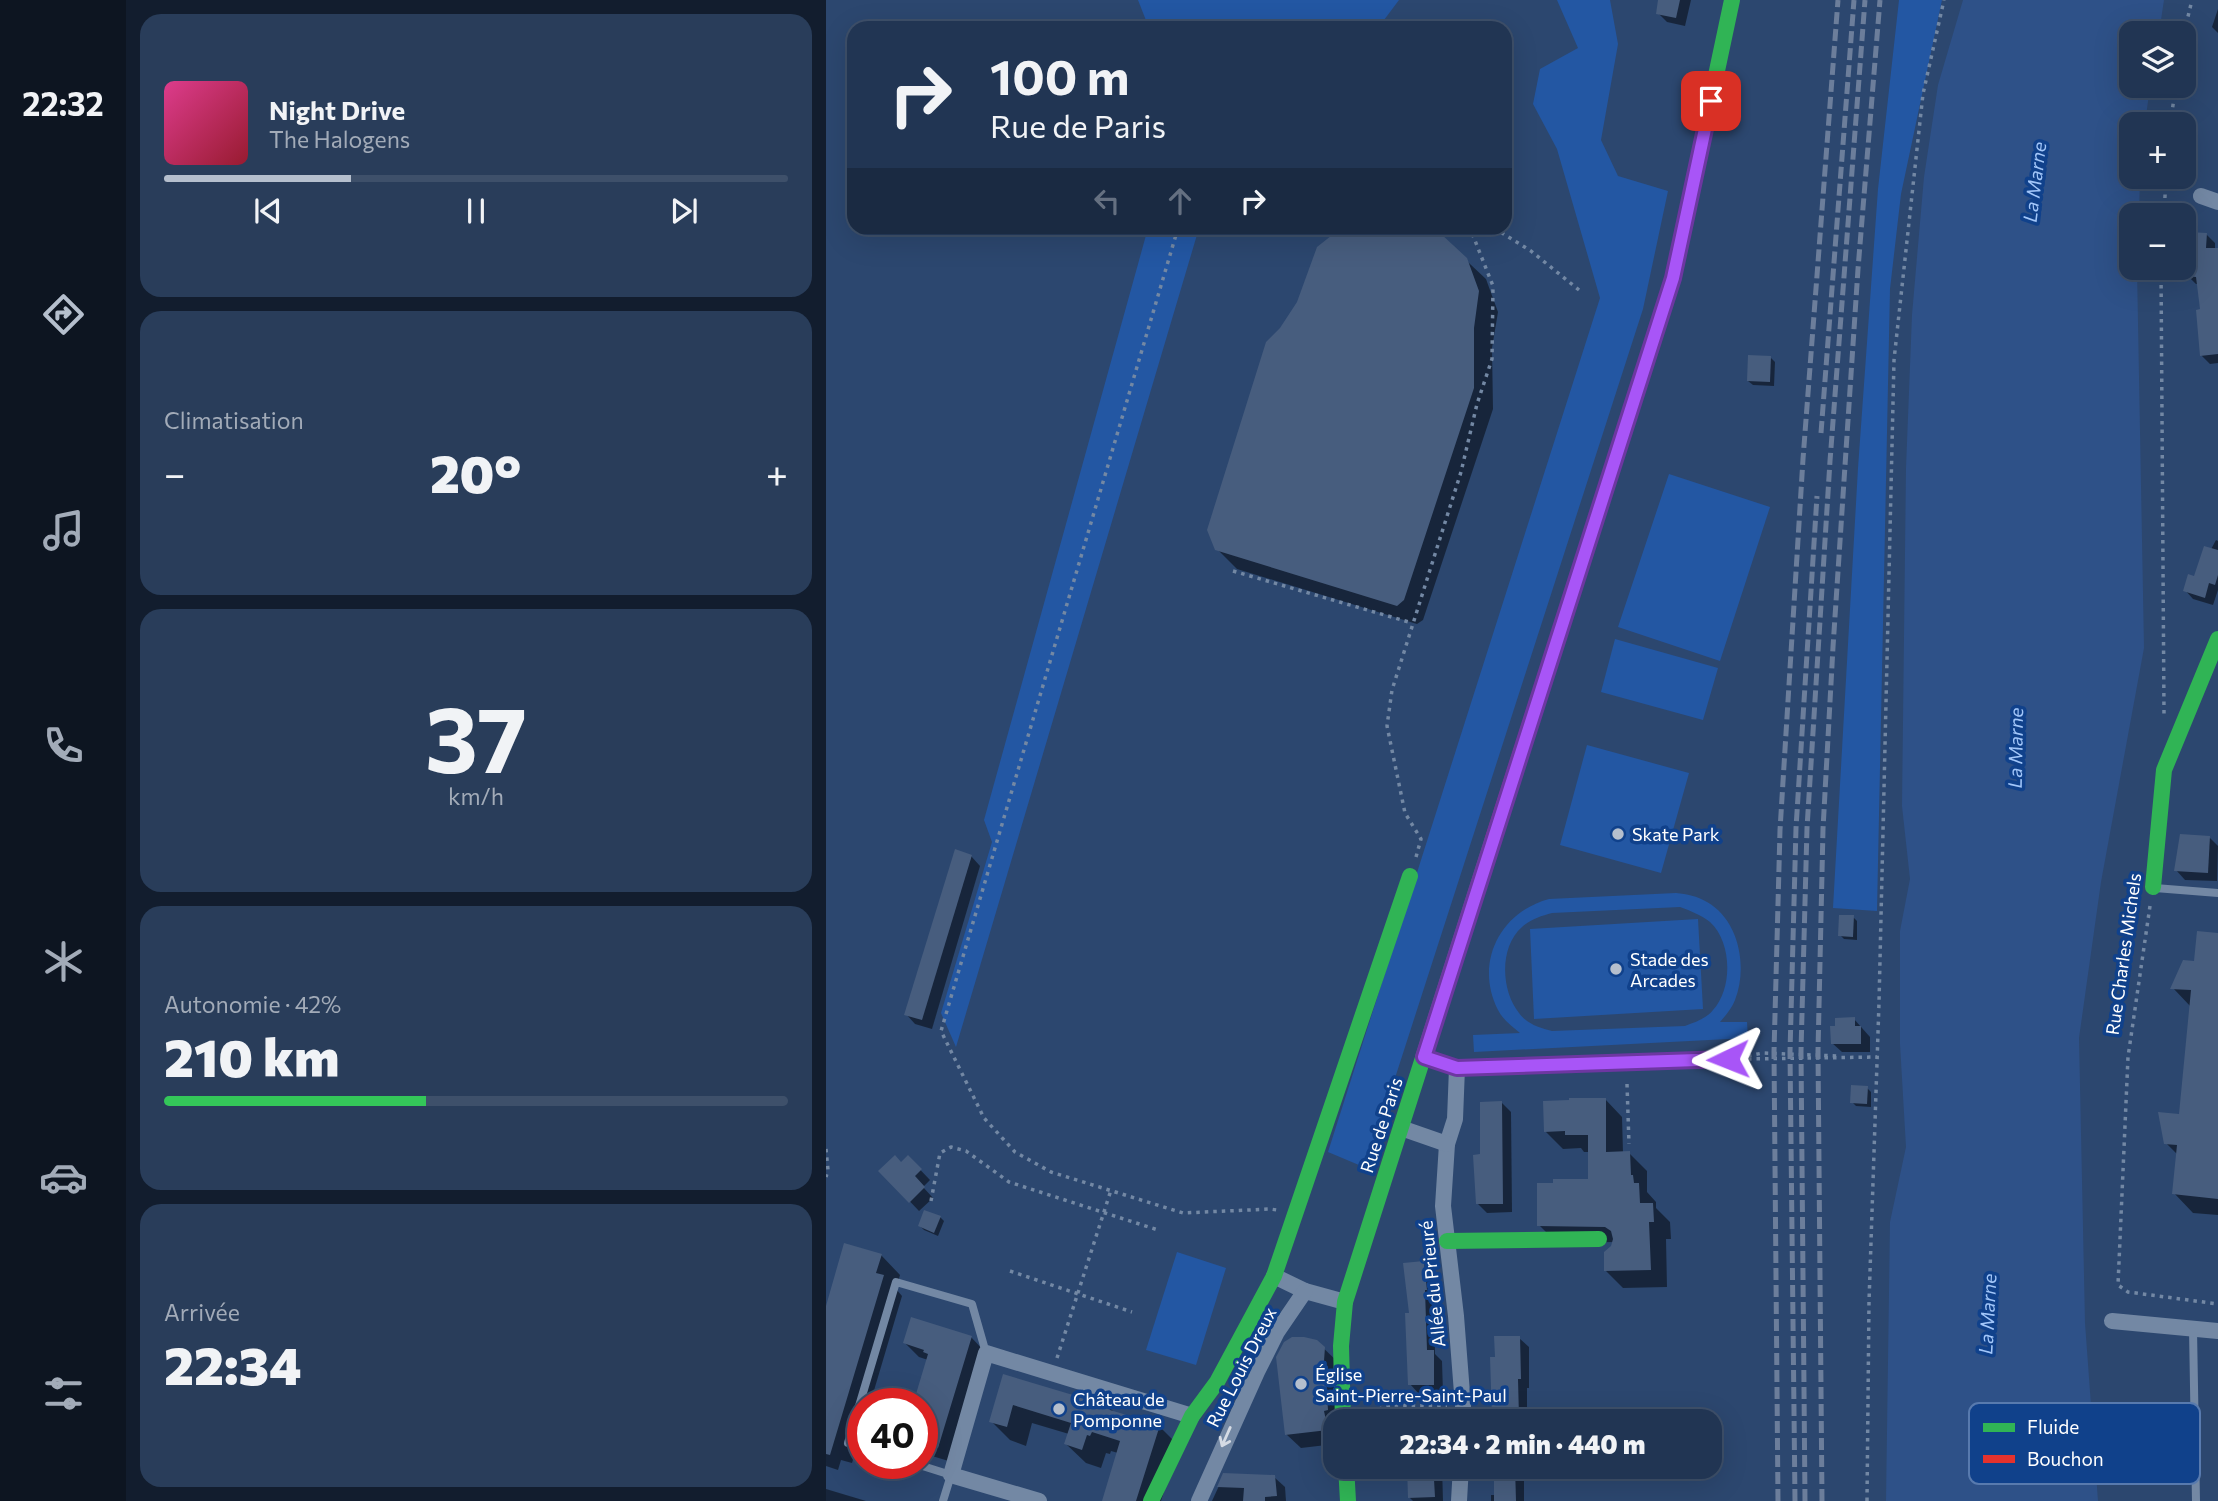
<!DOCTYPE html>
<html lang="fr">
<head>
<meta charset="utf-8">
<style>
  body { margin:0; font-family:Commissioner,sans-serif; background:#293d5a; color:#f1f3f6; height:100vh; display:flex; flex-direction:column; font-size:26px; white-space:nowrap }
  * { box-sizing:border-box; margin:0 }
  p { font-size:23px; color:#a2abb8 }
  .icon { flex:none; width:38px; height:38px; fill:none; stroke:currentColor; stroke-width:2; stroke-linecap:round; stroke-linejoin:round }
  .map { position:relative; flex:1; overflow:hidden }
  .details { display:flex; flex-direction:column; gap:14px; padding:14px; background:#121d2e; width:700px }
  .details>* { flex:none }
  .top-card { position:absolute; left:21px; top:21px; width:665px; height:214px; border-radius:21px; box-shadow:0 7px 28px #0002,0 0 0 2px #3e506a; background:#213553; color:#f1f3f6; overflow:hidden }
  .controls { position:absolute; left:1293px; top:21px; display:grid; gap:14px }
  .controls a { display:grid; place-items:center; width:77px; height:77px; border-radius:14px; background:#213553; box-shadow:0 7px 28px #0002,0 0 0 2px #3e506a; font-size:35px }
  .speed { position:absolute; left:21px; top:1388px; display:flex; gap:14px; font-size:35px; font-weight:700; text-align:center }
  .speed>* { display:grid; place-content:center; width:91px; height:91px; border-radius:50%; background:#213553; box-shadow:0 7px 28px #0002,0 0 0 2px #3e506a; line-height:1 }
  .speed .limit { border:10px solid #d22; background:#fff; color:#111 }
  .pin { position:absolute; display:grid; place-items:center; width:60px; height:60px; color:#fff; margin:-30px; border-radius:14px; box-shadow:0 4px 10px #0006 }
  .me { position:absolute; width:77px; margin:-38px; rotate:268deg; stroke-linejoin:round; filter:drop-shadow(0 0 5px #0008) }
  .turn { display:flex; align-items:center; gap:24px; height:147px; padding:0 28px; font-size:32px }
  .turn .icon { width:91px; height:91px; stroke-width:2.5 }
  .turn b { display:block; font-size:49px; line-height:60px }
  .lanes { display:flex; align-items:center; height:66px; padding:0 28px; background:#0003; justify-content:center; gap:35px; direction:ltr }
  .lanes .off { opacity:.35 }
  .big { font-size:52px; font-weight:800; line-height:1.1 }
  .details .widget { flex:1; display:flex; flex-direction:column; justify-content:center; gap:10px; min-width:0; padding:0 24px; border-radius:21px; background:#293d5a }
  .details .dial { align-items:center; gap:0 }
  .dial b { font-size:91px; line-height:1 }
  .song { display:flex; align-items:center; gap:21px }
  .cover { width:84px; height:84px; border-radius:10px; background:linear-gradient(135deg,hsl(330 70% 55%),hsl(350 70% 35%)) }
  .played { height:7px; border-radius:4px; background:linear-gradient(90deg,#b5bfcd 30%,#3e506a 30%) }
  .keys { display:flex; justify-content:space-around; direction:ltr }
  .heat { display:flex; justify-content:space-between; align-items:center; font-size:38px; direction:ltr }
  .charge { height:10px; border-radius:5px; background:linear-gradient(90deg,#34c759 42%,#3e506a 0) }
  .trip { position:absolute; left:497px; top:1409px; width:399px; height:70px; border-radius:21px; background:#213553; box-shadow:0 7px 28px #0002,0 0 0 2px #3e506a; font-weight:800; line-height:70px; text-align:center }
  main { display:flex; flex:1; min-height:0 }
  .tab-bar { display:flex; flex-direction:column; width:126px; justify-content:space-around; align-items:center; background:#0d1521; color:#a2abb8 }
  .tab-bar .icon { width:49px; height:49px }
  .tab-bar .current { color:#b5bfcd }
  .tab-bar b { font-size:32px; color:#f1f3f6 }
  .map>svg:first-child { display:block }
  .green { fill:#2357a3; fill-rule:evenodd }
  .water { fill:#2e5188 }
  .shadow { fill:#0007 }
  .building { fill:#475d7e }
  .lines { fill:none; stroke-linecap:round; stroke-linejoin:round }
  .path { stroke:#7388a4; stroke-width:3.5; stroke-dasharray:3.5 5; stroke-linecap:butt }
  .lane { stroke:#7388a4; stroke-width:8 }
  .street { stroke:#7388a4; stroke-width:16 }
  .fast { stroke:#30b455; stroke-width:16 }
  .jam { stroke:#e5322d; stroke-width:16 }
  .rail { stroke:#6c7e9b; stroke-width:5; stroke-dasharray:12 5; stroke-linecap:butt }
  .oneway { stroke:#d5dbe4 }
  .route-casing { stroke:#6d37a1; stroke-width:18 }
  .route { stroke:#a855f7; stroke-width:12 }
  .poi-dot { fill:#b5bfcd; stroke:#10418b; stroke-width:2.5 }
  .labels { text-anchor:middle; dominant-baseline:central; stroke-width:7; stroke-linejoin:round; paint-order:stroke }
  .poi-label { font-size:18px; fill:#fff; stroke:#10418b; text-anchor:start }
  .street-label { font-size:18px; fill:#fff; stroke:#10418b }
  .water-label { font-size:19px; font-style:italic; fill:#a2c6f9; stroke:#10418b }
  .key { fill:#10418b; stroke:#587aae; stroke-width:2 }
  .key-label { font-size:19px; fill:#fff }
</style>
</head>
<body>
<main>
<nav class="tab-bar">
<b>22:32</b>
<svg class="icon current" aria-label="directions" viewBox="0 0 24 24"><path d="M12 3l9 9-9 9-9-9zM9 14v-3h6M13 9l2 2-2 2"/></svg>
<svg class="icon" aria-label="music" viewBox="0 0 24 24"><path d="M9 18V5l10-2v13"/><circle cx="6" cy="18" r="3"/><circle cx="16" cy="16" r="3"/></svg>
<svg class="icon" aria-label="phone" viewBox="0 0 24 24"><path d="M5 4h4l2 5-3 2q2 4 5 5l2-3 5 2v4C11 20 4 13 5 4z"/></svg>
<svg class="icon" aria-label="climate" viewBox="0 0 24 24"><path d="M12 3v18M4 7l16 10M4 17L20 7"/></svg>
<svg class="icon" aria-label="car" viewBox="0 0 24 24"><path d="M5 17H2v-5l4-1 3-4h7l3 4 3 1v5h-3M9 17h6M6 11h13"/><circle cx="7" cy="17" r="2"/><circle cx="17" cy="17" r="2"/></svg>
<svg class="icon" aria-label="filters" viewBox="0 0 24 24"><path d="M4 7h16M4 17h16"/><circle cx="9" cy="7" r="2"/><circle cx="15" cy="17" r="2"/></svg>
</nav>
<section class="details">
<div class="widget">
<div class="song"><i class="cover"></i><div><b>Night Drive</b><p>The Halogens</p></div></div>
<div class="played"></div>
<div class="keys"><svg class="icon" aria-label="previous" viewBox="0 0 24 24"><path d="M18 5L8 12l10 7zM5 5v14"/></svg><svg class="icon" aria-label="pause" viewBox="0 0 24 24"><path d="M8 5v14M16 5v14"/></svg><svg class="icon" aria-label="next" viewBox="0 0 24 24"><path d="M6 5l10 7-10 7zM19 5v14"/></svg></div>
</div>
<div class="widget"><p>Climatisation</p>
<div class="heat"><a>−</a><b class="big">20°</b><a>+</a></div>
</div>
<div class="widget dial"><b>37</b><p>km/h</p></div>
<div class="widget"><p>Autonomie · 42%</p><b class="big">210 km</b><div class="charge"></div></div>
<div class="widget"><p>Arrivée</p><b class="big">22:34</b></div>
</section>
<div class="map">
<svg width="1392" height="1501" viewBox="0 0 1392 1501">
  <rect width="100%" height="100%" fill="#2c476f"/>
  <g class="green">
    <polygon points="312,0 573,0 552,28 323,28"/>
    <polygon points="731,0 784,0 792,44 775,140 792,176 842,191 817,309 540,1168 502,1152 774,298 731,149 707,104 714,69 752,48"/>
    <polygon points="1073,0 1116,0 1075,194 1064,289 1051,911 1007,908 1032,468 1052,189"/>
    <polygon points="322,228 373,228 130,1047 115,1013 166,842 158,820"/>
    <polygon points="843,474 944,507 894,661 792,627"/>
    <polygon points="789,639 892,668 877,720 775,692"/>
    <polygon points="761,745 863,773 835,873 734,845"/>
    <path d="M 850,893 C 861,894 871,896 881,902 C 913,920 922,967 909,1000 C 906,1008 900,1015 894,1022 L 921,1022 L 922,1038 L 648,1052 L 647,1035 L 694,1033 C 686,1026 677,1020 672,1010 C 648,963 674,912 723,899 ZM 854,907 C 865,911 875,915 884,922 C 906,942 907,988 887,1010 C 880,1019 869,1022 859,1026 L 726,1031 C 714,1028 701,1024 693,1013 C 675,991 673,947 696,927 C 705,919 715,916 726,913 Z"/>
    <polygon points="872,919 877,1009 708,1019 704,929"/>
    <polygon points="351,1252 400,1268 370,1365 320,1350"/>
  </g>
  <polygon class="water" points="1137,0 1338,0 1333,33 1306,33 1306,86 1324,86 1319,124 1306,124 1306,177 1314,177 1313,215 1306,215 1306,268 1311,268 1318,648 1275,882 1253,1038 1259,1323 1272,1501 1060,1501 1064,1222 1080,1147 1074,1044 1074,931 1084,879 1076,806 1080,468 1086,315 1098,177 1112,85"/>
  <g class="shadow">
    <polygon points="834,0 865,0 859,26 841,22 832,13"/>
    <polygon points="1392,9 1392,33 1386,27"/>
    <polygon points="518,228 596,228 613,235 660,279 672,312 666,348 667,409 597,620 591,624 411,569 391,549 456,329 472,303 493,248"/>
    <polygon points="1380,234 1389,243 1389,250 1392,250 1392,363 1384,364 1375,355 1375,311 1373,284 1370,284 1361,275"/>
    <polygon points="945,358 949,362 948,386 927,385 922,381"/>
    <polygon points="1390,540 1392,541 1392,590 1387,605 1367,599 1359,590 1369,579"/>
    <polygon points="1384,838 1392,846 1391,881 1359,880 1350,870"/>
    <polygon points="145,856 154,866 106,1029 89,1024 80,1014"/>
    <polygon points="1027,917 1031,921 1031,940 1018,939 1014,935"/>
    <polygon points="1392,935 1392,1215 1367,1213 1348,1193 1352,1155 1340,1143 1355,1116 1365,1007 1347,988 1370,963"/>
    <polygon points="1028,1019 1044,1037 1044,1052 1016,1052 1006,1043"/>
    <polygon points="1041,1088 1045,1092 1045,1107 1030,1106 1026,1102"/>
    <polygon points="779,1099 796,1117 797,1153 803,1153 821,1171 821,1192 830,1202 830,1208 844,1222 845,1239 840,1239 841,1287 797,1288 780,1271 788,1242 731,1243 713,1225 764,1181 764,1152 758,1152 755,1148 737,1149 719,1131"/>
    <polygon points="676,1103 685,1112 686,1212 661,1213 652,1204 656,1156"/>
    <polygon points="82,1157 104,1180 97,1187 107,1198 93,1211 55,1171 75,1164"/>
    <polygon points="114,1217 118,1221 112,1236 98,1230 94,1226"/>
    <polygon points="55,1255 74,1275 70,1289 76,1296 44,1404 37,1404 37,1428 26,1463 15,1460 12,1470 0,1466 0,1310"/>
    <polygon points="597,1263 607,1272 610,1299 608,1299 609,1354 616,1361 617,1393 593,1394 584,1384 585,1314"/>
    <polygon points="145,1337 159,1352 126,1462 96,1453 96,1404 102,1360 93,1357 79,1343"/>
    <polygon points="693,1338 703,1347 703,1388 701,1388 701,1421 670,1421 668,1417 670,1359"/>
    <polygon points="491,1342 513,1363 509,1444 475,1448 460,1434"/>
    <polygon points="178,1376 267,1403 279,1403 289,1413 334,1427 353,1446 335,1501 278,1501 292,1453 285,1451 284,1454 280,1453 275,1468 260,1463 240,1444 243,1434 206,1423 200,1446 184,1440 165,1421"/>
    <polygon points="584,1466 616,1466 617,1501 587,1501 583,1497"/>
    <polygon points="670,1466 701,1466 702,1481 698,1481 698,1501 665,1501 665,1495 670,1495"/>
    <polygon points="398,1475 448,1477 459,1487 460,1501 386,1501"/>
    <polygon points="0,1489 40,1501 0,1501"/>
  </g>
  <g class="building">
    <polygon points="832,0 854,0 850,18 830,14"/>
    <polygon points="515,228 601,228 614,233 641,258 653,291 648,328 648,388 578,600 571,606 389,550 381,530 440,342 454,328 471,302 491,247"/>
    <polygon points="1362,232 1381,233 1380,248 1392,248 1392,354 1374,356 1370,310 1374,309 1370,277 1360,276"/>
    <polygon points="922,355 945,356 944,382 921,381"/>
    <polygon points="1378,546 1392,550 1392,575 1389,585 1383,583 1379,598 1357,591 1362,574 1368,576"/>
    <polygon points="1354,834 1384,836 1382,873 1348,871"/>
    <polygon points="129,849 146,855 96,1020 78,1015"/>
    <polygon points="1013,915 1028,915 1027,937 1012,936"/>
    <polygon points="1371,931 1392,933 1392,1199 1346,1194 1351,1145 1338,1144 1332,1112 1353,1114 1365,990 1344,989 1357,960 1368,961"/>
    <polygon points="1029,1017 1029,1026 1035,1026 1035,1044 1005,1044 1004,1026 1009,1026 1009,1018"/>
    <polygon points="1025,1085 1042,1086 1041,1104 1024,1103"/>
    <polygon points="743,1098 780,1098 780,1152 804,1151 805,1175 807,1175 808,1183 813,1183 814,1203 827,1203 828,1222 823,1222 825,1270 778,1271 778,1252 785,1246 787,1239 785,1231 779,1227 711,1226 711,1183 727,1183 727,1179 762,1179 762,1135 739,1135 739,1131 718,1132 717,1101 743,1100"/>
    <polygon points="676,1101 677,1204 650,1204 647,1155 654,1154 654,1102"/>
    <polygon points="69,1155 75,1162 82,1155 96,1169 89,1176 99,1187 83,1203 52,1171"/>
    <polygon points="98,1210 115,1216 108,1233 92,1226"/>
    <polygon points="18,1243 56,1254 50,1273 58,1275 4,1455 0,1454 0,1306"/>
    <polygon points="598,1261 601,1290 599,1290 601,1350 608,1350 608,1385 582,1385 579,1313 583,1313 577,1263"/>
    <polygon points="85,1317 146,1336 112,1448 96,1444 96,1404 87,1404 102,1354 97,1352 98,1350 77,1343"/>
    <polygon points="668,1336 694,1336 695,1379 692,1379 693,1417 666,1418 664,1357 669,1357"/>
    <polygon points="466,1337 478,1337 491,1340 499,1347 498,1361 500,1361 497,1378 500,1378 502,1410 498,1411 502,1430 459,1435 450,1357 458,1342"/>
    <polygon points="177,1374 267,1401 272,1399 280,1402 284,1410 334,1425 310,1501 276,1501 294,1441 266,1432 264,1436 261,1435 256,1450 238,1444 245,1423 187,1405 181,1427 163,1422"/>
    <polygon points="581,1466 605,1466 605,1479 608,1479 609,1497 582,1498"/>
    <polygon points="668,1466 689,1466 690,1501 668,1501"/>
    <polygon points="397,1473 449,1475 451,1496 439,1497 439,1501 417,1501 418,1488 391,1487"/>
  </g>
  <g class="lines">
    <g class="path">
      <polyline points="1358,33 1366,0"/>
      <polyline points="1344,124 1350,86"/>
      <polyline points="1338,215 1340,177"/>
      <polyline points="352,228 115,1031 158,1118 189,1152 225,1172 357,1213 444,1209 451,1210"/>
      <polyline points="668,228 705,251 753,290"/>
      <polyline points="1335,268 1338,714"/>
      <polyline points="407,571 586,623"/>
      <polyline points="590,857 595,839 579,813 561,726 566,690 635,472 651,404 666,359 667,286 644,228"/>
      <polyline points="1324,906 1302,1057 1292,1285 1302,1292 1392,1304"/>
      <polyline points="922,1056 937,1053 1012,1056"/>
      <polyline points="922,1059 1051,1057"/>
      <polyline points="801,1084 803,1144"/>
      <polyline points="0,1149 2,1170 0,1177"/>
      <polyline points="105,1201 114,1153 125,1147 140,1151 183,1182 332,1230"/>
      <polyline points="184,1271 306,1312"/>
      <polyline points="231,1358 285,1190"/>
      <polyline points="536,1414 566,1405 621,1406"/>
      <polyline points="1041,1501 1043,1302 1053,1003 1068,360 1097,94 1118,0"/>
    </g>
    <g class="lane">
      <polyline points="1329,888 1392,893"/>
      <polyline points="1367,1329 1370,1501"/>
      <polyline points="37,1447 22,1443 70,1282 146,1304 160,1353"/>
      <polyline points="87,1463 125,1475 117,1501"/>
    </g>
    <g class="street">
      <polyline points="1375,196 1392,202"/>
      <polyline points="598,1057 631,1068 629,1119 621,1144 617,1206 630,1316 637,1406 637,1421"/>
      <polyline points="575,1128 621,1144"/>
      <polyline points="448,1276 479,1291 519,1302"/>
      <polyline points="1286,1321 1392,1331"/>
      <polyline points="213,1501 125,1475 160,1353 366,1416"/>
      <polyline points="373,1501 431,1372 451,1332 479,1291"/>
      <polyline points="633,1501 635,1466"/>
    </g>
    <g class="fast">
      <polyline points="740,612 847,278 906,0"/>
      <polyline points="1327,887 1338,770 1392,639"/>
      <polyline points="621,1241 773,1239"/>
      <polyline points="517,1421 515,1346 519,1302 667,839"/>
      <polyline points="520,1466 522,1501"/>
      <polyline points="325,1501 366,1416 391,1382 448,1276 584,876"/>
    </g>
    <g class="jam">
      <polyline points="667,839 740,612"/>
      <polyline points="631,1068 902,1059"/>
    </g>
    <g class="rail">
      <polyline points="995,433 1028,0"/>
      <polyline points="952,1501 948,1052 954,830 977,459 1012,0"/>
      <polyline points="969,1501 964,1052 970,828 991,496"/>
      <polyline points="979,1501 975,1051 981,828 1004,461 1039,0"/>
      <polyline points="996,1501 992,1051 997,829 1007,647 1032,269 1054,0"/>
    </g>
  </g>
  <defs><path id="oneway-shaft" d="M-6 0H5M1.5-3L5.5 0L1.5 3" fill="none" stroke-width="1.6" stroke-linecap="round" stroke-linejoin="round" transform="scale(1.75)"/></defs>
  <use class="oneway" href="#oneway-shaft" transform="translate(400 1437) rotate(114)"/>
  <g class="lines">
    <defs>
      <polyline id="route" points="885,101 847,278 598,1057 631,1068 902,1059"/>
    </defs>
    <use href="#route" class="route-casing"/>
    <use href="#route" class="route"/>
  </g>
  <g class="poi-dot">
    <circle cx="792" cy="834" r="7"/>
    <circle cx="790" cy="969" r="7"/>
    <circle cx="475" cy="1384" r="7"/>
    <circle cx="233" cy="1409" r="7"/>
  </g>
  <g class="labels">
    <g class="poi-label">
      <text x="806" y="834">Skate Park</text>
      <text x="804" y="959">Stade des<tspan x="804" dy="21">Arcades</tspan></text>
      <text x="489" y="1374">Église<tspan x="489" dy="21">Saint-Pierre-Saint-Paul</tspan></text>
      <text x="247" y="1399">Château de<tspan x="247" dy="21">Pomponne</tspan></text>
    </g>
    <g class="street-label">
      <text transform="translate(1297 954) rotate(-82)">Rue Charles Michels</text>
      <text transform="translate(555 1125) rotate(-72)">Rue de Paris</text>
      <text transform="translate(606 1284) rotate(-96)">Allée du Prieuré</text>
      <text transform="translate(415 1367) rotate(-63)">Rue Louis Dreux</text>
    </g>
    <g class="water-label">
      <text transform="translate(1208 182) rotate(-83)">La Marne</text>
      <text transform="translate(1189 748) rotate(-89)">La Marne</text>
      <text transform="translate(1161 1314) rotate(-87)">La Marne</text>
    </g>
  </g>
  <rect x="1143" y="1403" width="231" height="81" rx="10" class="key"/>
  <rect x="1157" y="1423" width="32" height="9" fill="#30b455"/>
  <rect x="1157" y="1455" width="32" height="8" fill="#e5322d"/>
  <g class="key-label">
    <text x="1201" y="1434">Fluide</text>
    <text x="1201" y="1466">Bouchon</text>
  </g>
</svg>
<div class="controls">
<a><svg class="icon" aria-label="layers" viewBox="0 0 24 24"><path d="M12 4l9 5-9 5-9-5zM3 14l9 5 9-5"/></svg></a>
<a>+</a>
<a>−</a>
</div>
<div class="speed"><div class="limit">40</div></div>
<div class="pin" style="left:885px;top:101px;background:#d93025"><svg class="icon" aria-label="arrive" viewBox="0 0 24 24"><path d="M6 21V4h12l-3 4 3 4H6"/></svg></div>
<svg class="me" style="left:902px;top:1059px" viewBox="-20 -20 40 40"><path d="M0-17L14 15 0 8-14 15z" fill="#a855f7" stroke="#fff" stroke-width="4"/></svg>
<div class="trip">22:34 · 2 min · 440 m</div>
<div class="top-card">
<div class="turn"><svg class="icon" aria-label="right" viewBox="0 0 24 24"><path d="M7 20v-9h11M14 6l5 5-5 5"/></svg><div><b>100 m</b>Rue de Paris</div></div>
<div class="lanes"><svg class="icon off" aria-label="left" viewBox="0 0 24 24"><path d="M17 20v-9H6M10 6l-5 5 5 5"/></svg><svg class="icon off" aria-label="ahead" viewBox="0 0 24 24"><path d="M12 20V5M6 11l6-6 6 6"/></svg><svg class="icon" aria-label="right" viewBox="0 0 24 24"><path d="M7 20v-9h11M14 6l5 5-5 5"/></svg></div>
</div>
</div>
</main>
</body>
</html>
